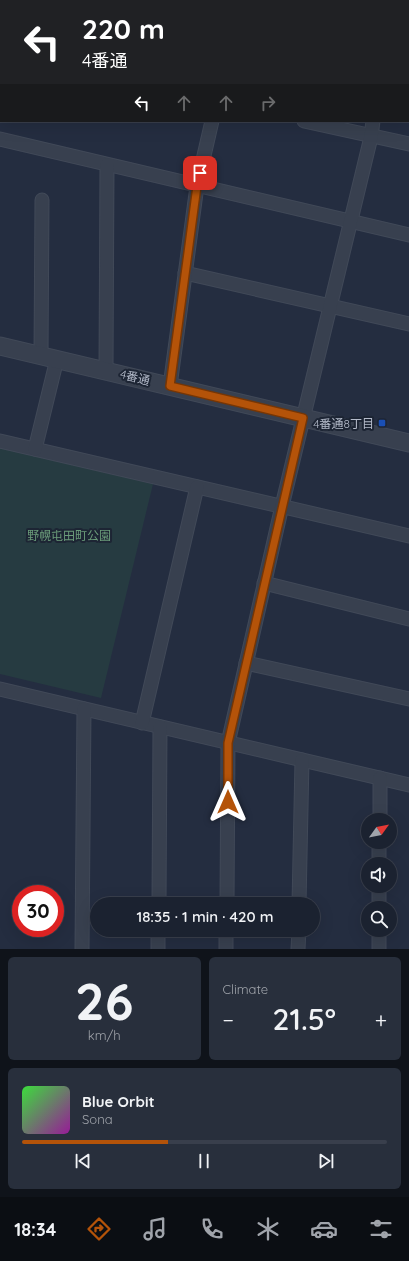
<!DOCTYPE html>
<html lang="en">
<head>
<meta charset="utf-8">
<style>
  body { margin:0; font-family:Quicksand,"Noto Sans JP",sans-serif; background:#282f3c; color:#f1f3f6; height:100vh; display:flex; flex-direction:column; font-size:15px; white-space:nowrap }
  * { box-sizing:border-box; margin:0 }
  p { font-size:13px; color:#a0a4ab }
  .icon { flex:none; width:22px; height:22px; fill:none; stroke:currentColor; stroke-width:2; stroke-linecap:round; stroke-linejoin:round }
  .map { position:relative; height:949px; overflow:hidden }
  .panel { display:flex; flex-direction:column; gap:8px; padding:8px; background:#0f131a; flex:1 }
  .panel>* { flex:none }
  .top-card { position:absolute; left:0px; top:0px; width:409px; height:122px; box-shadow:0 4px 16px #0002,0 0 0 1px #393f4c; background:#202124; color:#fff; overflow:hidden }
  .needle { width:26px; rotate:57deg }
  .controls { position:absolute; left:361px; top:813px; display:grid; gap:8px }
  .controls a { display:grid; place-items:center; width:36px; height:36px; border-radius:50%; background:#1b2230; box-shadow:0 4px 16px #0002,0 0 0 1px #393f4c; font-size:20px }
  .speed { position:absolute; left:12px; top:885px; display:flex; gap:8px; font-size:20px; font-weight:700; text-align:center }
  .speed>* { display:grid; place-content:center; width:52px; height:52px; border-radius:50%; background:#1b2230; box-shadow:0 4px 16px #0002,0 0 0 1px #393f4c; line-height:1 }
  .speed .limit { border:6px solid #d22; background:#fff; color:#111 }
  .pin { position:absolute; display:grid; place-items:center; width:34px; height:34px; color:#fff; margin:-17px; border-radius:8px; box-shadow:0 2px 6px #0006 }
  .me { position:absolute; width:44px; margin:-22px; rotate:0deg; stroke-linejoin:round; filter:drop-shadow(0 0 3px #0008) }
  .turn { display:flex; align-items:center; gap:14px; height:84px; padding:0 16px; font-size:18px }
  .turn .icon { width:52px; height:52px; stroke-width:2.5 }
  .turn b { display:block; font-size:28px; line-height:34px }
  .lanes { display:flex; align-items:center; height:38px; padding:0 16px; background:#0003; justify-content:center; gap:20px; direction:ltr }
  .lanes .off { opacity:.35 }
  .big { font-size:30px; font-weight:600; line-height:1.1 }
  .panel .tile { flex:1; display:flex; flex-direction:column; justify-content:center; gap:6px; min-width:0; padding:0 14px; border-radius:6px; background:#282f3c }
  .panel .dial { align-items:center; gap:0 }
  .dial b { font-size:52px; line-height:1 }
  .song { display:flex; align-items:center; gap:12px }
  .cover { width:48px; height:48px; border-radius:6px; background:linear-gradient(135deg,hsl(120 70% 55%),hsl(300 70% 35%)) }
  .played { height:4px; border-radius:2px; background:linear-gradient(90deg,#b45309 40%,#393f4c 40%) }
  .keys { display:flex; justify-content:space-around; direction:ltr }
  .heat { display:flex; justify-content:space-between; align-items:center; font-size:22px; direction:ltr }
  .panel .tiles { flex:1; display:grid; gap:8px; grid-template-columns:1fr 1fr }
  .tile:last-child { grid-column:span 2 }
  .trip { position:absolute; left:90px; top:897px; width:230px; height:40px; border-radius:20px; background:#1b2230; box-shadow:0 4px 16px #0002,0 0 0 1px #393f4c; font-weight:600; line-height:40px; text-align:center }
  .menu { display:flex; height:64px; justify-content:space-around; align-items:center; background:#0b0e13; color:#a0a4ab }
  .menu .icon { width:28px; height:28px }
  .menu .selected { color:#b45309 }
  .menu b { font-size:18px; color:#f1f3f6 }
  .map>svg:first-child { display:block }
  .green { fill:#263b41 }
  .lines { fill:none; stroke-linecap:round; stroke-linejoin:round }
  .minor-casing { stroke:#414958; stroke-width:15 }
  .tertiary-casing { stroke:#414958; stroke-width:19 }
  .minor { stroke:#38404f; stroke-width:13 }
  .tertiary { stroke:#38404f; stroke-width:17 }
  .route-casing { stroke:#753606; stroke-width:10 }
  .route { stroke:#b45309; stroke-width:7 }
  .transit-dot { fill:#1a4fb4; stroke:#1d2534; stroke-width:1.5 }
  .labels { text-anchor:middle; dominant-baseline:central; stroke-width:4; stroke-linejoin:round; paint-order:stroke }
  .street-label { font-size:12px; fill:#b4bbca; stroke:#1d2534 }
  .poi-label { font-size:12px; fill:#b4bbca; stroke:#1d2534; text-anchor:end }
  .park-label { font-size:12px; fill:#6b9c7a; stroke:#1d2534 }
</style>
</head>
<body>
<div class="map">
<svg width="409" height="949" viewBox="0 0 409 949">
  <rect width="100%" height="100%" fill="#242d40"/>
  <g class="green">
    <polygon points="5,0 374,0 378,1 9,1"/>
    <polygon points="0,448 153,484 101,698 0,674"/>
  </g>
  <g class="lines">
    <defs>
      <g id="minor">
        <polyline points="0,50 1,51"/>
        <polyline points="304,121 409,144"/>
        <polyline points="0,139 409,235"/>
        <polyline points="185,273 409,324"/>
        <polyline points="41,355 42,200"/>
        <polyline points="106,371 107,165"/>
        <polyline points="170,386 197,186 212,121"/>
        <polyline points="0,441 409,536"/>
        <polyline points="35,449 57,359"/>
        <polyline points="264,583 409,619"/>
        <polyline points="246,663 409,699"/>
        <polyline points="0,689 409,785"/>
        <polyline points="142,723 197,487"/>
        <polyline points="380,820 380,778"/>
        <polyline points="379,864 379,842"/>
        <polyline points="159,904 160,727"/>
        <polyline points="227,904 228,743 282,506 371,137 373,121"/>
        <polyline points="299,904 302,760"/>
        <polyline points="379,908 379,886"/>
        <polyline points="82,949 84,709"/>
        <polyline points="158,949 158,930"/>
        <polyline points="226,949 226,930"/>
        <polyline points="298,949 299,930"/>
        <polyline points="379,949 379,930"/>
      </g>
      <polyline id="tertiary" points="0,346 409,443"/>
    </defs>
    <use href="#minor" class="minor-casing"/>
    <use href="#tertiary" class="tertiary-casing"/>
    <use href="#minor" class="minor"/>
    <use href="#tertiary" class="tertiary"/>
  </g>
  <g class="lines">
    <defs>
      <polyline id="route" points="200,173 197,186 170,386 303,418 228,743 228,802"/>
    </defs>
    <use href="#route" class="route-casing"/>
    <use href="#route" class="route"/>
  </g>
  <rect class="transit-dot" x="378" y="419" width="8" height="8" rx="2"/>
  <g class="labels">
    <g class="street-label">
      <text transform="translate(135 377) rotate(14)">4番通</text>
    </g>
    <g class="poi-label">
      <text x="374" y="423">4番通8丁目</text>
    </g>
    <g class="park-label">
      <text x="69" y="535">野幌屯田町公園</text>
    </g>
  </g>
</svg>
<div class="controls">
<a><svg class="needle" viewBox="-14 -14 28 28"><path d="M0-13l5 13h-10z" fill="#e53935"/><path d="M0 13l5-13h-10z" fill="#a0a4ab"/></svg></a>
<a><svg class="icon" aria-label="sound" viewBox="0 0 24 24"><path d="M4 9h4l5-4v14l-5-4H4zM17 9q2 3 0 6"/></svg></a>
<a><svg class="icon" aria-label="search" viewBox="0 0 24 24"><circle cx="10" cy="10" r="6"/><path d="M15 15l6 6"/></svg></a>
</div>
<div class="speed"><div class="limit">30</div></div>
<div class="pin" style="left:200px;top:173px;background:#d93025"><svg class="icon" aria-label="arrive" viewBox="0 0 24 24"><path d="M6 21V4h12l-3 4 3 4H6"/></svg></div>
<svg class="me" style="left:228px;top:802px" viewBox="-20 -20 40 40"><path d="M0-17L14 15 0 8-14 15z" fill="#b45309" stroke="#fff" stroke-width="4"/></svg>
<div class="trip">18:35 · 1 min · 420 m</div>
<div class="top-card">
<div class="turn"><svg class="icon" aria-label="left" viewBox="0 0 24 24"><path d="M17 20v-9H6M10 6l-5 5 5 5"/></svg><div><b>220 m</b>4番通</div></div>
<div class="lanes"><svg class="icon" aria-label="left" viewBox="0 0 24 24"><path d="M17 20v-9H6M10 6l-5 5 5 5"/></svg><svg class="icon off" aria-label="ahead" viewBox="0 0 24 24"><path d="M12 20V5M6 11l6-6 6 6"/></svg><svg class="icon off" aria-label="ahead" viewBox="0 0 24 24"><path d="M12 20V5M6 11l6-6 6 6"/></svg><svg class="icon off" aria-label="right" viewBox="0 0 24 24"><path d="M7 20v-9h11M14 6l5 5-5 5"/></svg></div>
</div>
</div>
<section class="panel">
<div class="tiles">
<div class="tile dial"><b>26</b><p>km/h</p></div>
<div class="tile"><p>Climate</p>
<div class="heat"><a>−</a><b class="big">21.5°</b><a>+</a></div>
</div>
<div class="tile">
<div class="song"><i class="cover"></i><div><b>Blue Orbit</b><p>Sona</p></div></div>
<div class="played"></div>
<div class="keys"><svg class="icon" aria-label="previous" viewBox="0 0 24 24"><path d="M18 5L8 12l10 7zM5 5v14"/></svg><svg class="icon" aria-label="pause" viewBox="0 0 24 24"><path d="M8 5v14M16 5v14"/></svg><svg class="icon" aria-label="next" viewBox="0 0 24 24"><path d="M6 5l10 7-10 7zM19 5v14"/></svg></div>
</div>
</div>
</section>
<nav class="menu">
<b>18:34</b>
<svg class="icon selected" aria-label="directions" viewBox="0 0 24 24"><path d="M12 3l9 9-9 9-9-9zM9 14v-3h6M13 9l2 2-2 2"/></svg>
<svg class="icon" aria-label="music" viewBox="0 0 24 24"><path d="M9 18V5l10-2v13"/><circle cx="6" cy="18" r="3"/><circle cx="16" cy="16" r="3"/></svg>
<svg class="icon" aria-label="phone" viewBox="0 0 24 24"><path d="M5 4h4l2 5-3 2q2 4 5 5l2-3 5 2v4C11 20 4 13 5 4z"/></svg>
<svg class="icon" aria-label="climate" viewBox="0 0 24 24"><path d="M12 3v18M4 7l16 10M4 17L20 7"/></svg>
<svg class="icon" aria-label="car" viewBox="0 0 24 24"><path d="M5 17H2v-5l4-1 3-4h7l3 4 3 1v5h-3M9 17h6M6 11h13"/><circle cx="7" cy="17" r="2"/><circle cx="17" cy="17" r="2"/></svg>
<svg class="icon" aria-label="filters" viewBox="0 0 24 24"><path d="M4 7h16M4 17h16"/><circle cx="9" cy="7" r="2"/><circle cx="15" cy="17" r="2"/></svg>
</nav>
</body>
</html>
